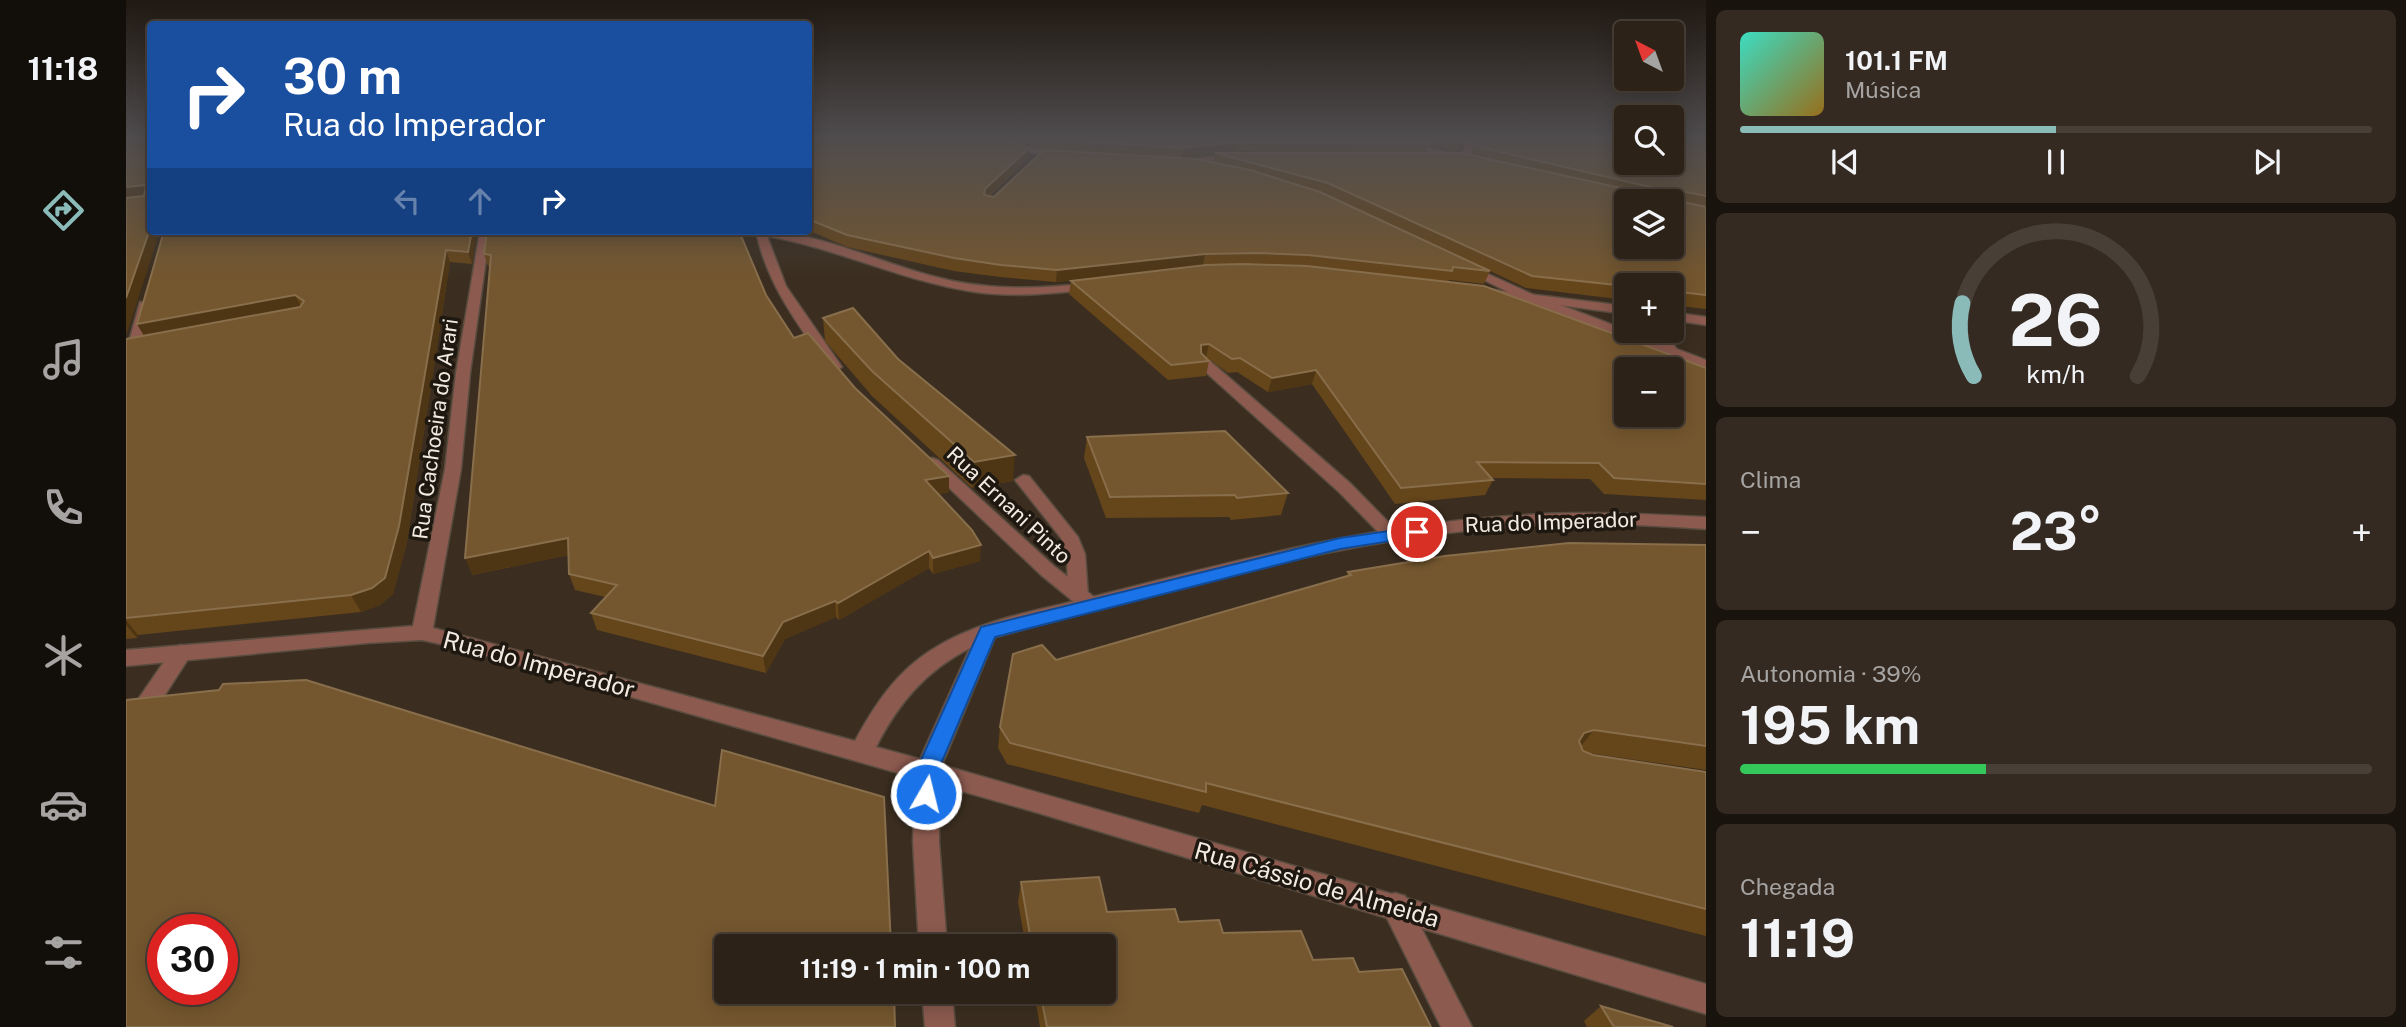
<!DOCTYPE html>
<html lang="pt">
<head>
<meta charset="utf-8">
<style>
  body { margin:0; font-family:"Public Sans",sans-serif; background:#342a21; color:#f1f3f6; height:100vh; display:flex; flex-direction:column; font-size:26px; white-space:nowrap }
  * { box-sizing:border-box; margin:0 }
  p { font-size:23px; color:#a6a4a2 }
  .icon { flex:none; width:38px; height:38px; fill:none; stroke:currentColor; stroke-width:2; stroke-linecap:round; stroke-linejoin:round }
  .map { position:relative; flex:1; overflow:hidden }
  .drawer { display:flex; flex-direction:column; gap:10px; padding:10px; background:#18130d; width:700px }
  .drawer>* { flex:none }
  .guide { position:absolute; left:21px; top:21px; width:665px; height:214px; border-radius:7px; box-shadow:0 4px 18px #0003,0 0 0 2px #483f37; background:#1a4fa0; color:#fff; overflow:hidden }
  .needle { width:46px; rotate:319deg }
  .buttons { position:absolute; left:1488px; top:21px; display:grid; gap:14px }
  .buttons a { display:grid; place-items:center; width:70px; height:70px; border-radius:7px; background:#2c2218; box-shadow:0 4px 18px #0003,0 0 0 2px #483f37; font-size:35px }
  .speed { position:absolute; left:21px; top:914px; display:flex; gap:14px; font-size:35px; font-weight:700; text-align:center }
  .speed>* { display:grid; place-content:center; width:91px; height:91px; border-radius:50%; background:#2c2218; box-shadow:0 4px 18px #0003,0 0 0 2px #483f37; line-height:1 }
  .speed .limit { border:10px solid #d22; background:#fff; color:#111 }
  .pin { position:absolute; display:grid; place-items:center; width:60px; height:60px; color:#fff; margin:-30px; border:4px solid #fff; border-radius:50%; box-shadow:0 2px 7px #0007 }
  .me { position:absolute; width:77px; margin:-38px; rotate:8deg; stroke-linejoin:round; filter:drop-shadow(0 0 5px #0008) }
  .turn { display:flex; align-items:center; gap:24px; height:147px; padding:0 21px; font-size:32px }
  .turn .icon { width:91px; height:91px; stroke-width:2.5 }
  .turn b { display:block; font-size:49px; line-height:60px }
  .lanes { display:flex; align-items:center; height:66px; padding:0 21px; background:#0003; justify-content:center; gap:35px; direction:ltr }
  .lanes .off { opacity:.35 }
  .big { font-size:52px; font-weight:700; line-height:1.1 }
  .drawer .widget { flex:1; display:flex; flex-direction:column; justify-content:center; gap:10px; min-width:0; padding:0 24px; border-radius:10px; background:#342a21 }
  .drawer .dial { align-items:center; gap:0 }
  .dial svg { height:182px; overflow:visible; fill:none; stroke:#483f37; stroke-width:7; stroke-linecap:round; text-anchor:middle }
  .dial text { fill:#f1f3f6; stroke:none }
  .song { display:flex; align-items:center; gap:21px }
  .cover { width:84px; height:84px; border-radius:10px; background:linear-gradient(135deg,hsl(170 70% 55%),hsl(40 70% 35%)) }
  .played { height:7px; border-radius:4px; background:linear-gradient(90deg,#8bbbb9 50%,#483f37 50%) }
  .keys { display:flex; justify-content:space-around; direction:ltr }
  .heat { display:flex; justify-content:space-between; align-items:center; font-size:38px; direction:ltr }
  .charge { height:10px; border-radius:5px; background:linear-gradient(90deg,#34c759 39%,#483f37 0) }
  .trip { position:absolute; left:588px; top:934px; width:402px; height:70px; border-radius:7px; background:#2c2218; box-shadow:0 4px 18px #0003,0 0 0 2px #483f37; font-weight:700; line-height:70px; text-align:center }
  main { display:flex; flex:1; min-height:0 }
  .dock { display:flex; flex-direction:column; width:126px; justify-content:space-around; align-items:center; background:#120e0a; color:#a6a4a2 }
  .dock .icon { width:49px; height:49px }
  .dock .on { color:#8bbbb9 }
  .dock b { font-size:32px; color:#f1f3f6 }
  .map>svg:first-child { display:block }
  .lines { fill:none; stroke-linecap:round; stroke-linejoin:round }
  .service-casing { stroke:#584c3f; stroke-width:3 }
  .minor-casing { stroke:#584c3f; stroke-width:3 }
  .tertiary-casing { stroke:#584c3f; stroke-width:3 }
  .service { fill:#8c5a4f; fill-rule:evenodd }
  .minor { fill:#8c5a4f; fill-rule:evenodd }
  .tertiary { fill:#8c5a4f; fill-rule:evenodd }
  .wall { fill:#65451a; fill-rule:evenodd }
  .shaded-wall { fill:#4e3513 }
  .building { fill:#74572f; stroke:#886e4b; stroke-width:2; fill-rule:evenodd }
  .route { fill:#1a73e8; stroke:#114b97; stroke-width:2 }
  .labels { text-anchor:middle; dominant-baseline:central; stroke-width:7; stroke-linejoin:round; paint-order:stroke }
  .street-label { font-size:21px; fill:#f3ebe1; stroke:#1e1811 }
  .near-street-label { font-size:24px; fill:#f3ebe1; stroke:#1e1811 }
</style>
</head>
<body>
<main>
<nav class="dock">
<b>11:18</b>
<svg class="icon on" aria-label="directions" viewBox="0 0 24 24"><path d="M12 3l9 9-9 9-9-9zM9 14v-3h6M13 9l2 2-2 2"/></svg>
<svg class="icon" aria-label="music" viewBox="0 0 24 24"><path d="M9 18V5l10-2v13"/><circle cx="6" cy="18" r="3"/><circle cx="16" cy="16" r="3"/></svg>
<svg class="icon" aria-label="phone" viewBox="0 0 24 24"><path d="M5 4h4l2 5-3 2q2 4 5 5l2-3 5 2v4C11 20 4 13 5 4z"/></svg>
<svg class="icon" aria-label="climate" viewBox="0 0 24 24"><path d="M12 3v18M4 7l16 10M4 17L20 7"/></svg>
<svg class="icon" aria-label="car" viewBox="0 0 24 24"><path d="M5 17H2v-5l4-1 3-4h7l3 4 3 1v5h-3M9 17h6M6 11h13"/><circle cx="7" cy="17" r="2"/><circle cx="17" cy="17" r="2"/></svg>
<svg class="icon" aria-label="filters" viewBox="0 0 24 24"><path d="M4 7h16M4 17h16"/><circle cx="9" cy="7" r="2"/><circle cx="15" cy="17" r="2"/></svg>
</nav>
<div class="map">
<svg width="1580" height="1027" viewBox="0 0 1580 1027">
  <rect width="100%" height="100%" fill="#3b2e20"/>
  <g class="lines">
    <defs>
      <g id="service">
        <polygon points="1079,360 1084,361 1225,484 1272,532 1275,536 1272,540 1260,540 1213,492 1074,367 1074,361"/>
        <polygon points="897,475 903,476 952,537 959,554 962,595 959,600 945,600 942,595 941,554 935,538 889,480"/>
      </g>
      <g id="minor">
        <path d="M 1248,136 L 1259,136 L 1331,155 L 1338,151 L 1339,146 L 1327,136 L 1335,136 L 1347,145 L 1345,154 C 1335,159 1322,165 1312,159 L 1318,156 Z"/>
        <polygon points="1110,154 1113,158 1054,164 1050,161"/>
        <path d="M 630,231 C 690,231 749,261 806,276 C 859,291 912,289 966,283 L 972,286 L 966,289 C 925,294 884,298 843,291 C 774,280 710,248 641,236 L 660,286 L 716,367 L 709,371 L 704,370 C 673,326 641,285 630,231 Z"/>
        <polygon points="1360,289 1500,306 1500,314 1356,295 1354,293"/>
        <polygon points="1545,312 1580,317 1580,325 1545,320"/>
        <polygon points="1531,331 1544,331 1542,335 1553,353 1551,356 1541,356 1529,334"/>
        <polygon points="806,458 812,460 929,567 972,600 975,605 972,610 958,610 915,575 800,466 798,463"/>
        <polygon points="55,645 62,647 66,653 8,743 0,746 0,717 48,647"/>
        <polygon points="801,761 810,764 813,771 813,842 821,947 793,947 787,842 789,771 792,764"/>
        <polygon points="1269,893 1279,896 1346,1027 1315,1027 1255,906 1259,896"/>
        <polygon points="796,992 826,992 829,1027 799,1027"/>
      </g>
      <g id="tertiary">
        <polygon points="856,136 865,136 884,145 941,154 937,156 879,149"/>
        <path d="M 354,231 L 364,231 L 344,373 L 335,469 L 307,628 L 729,741 C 749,704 771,671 807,649 C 857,617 922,609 978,594 C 1116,559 1257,522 1400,515 C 1460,511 1520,514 1580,517 L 1580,529 C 1520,525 1460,522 1399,526 C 1219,536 1042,591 869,637 L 816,765 L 1580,984 L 1580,1014 L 909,812 L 333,648 L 296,640 L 242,643 L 0,666 L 0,650 L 287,626 L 319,469 L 330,373 ZM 844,648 L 794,759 L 750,747 C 773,702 800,671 844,648 Z"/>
        <polygon points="1340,264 1408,295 1580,360 1580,369 1400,301 1336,269 1336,265"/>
        <polygon points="14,302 24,305 14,346 0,352"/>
      </g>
    </defs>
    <use href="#service" class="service-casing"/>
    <use href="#minor" class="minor-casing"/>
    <use href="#tertiary" class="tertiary-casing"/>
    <use href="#service" class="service"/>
    <use href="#minor" class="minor"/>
    <use href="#tertiary" class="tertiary"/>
  </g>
  <g class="wall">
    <path d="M 682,136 L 1338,136 L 1336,147 L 1330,152 L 1302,145 L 1300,153 L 1345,155 L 1349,143 L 1338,136 L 1580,136 L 1580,309 L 1545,305 L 1545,285 L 1500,285 L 1500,300 L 1400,288 L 1364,271 L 1358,284 L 1323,280 L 1322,282 L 1580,368 L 1580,500 L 1478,494 L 1464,479 L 1366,478 L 1367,480 L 1359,495 L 1269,504 L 1186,384 L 1142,392 L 1111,372 L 1102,373 L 1080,357 L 1083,361 L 1080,376 L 1042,380 L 943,294 L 945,281 L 1000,275 L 930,282 L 874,277 L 828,271 L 721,247 L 682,230 ZM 869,137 L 913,149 L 1056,158 L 1089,154 L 1087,163 L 868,197 L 863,196 L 903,157 ZM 1109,151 L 1216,153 L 1094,153 Z"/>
    <polygon points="38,231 351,231 346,264 324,262 281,542 267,594 254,605 235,612 12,635 11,638 0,639 0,339 18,336 11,324"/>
    <polygon points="614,234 640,295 668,338 729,388 823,492 812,494 854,561 807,574 803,568 713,620 710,617 659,639 640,673 471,630 465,613 479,597 449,590 443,574 443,555 346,575 364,266 362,266 358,254"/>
    <polygon points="697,318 772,359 887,481 846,488 746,396 699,341"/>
    <polygon points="961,437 1162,493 1155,515 1105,520 1103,517 980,518 958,458"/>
    <polygon points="1580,545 1580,770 1462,753 1467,755 1580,772 1580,936 1076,805 1073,813 881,764 872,748 874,727 930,660 1220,577 1222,572"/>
    <polygon points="895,882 981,912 1053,922 1233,972 1305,1027 914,1027 908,992 978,992 978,947 900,947 892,902"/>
    <polygon points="1475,1006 1547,1027 1461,1027 1458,1021"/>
  </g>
  <g class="shaded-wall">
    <polygon points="1340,137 1336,147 1330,152 1333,143"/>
    <polygon points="1111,142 1109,151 1056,158 1058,148"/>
    <polygon points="903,148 903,157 858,200 859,189"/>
    <polygon points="20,185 24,196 0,198 0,187"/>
    <polygon points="24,229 24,231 34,231 0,336 0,298"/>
    <polygon points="346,231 351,231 346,264 342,252"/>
    <polygon points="320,250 324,262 281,542 267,594 254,605 235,612 225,595"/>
    <polygon points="1079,254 1077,266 930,282 931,270"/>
    <polygon points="169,295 176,308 19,337 11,324"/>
    <polygon points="1083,344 1080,357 1072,359 1075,345"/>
    <polygon points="1190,370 1186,384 1142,392 1146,378"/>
    <polygon points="889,455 887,481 846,488 848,462"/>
    <polygon points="823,476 823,492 799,496 799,480"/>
    <polygon points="442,538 447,554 346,575 339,558"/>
    <polygon points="855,545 854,561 807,574 807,558"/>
    <polygon points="803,551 803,568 713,620 712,603"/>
    <polygon points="709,601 710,617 659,639 640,673 637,656 657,622"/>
    <polygon points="0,620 12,635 11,638 0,625"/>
    <polygon points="1468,730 1451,751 1442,755 1458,733"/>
  </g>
  <g class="building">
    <polygon points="0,136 24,136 24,229 0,298 0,198 18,196 20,185 0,187"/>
    <polygon points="682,136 867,136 873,139 903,148 859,189 858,195 868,197 918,150 1070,159 1124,170 1194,192 1364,271 1327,267 1326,271 1182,255 1131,253 1079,254 931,270 875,265 828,258 721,235 682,219"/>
    <polygon points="901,136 1272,136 1303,144 1111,142 1058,148 914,139"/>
    <polygon points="1306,136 1338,136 1340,137 1333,143"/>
    <path d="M 1352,136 L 1500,136 L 1500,163 L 1545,163 L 1545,136 L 1580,136 L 1580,196 L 1551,190 L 1548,192 L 1549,200 L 1580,207 L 1580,295 L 1545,291 L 1545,285 L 1500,286 L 1406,276 L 1202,183 L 1089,153 L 1335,153 L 1518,193 L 1537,190 L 1349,146 ZM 1500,201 L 1545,201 L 1545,247 L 1500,247 Z"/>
    <polygon points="38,231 346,231 342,252 320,250 273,526 259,578 246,588 225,595 0,618 0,339 174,307 178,301 169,295 11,324"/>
    <polygon points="361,231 613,231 640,295 668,338 682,333 729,388 823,476 799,480 846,530 855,545 807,558 803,551 712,603 709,601 657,622 637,656 465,613 491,585 443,574 442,538 339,558 365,255 358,254"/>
    <path d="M 1117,264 L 1181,266 L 1358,286 L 1580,368 L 1580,484 L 1488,478 L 1473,463 L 1351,462 L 1367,480 L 1275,488 L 1190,370 L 1146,378 L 1114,358 L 1106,359 L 1083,344 L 1075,345 L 1075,353 L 1083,361 L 1045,365 L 945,281 L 1080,265 ZM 1500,369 L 1545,369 L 1545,415 L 1500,415 Z"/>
    <polygon points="727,308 772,359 889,455 848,462 746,371 697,318"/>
    <polygon points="1099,431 1162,493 1111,498 1109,495 984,497 961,437"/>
    <polygon points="1443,543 1580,545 1580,746 1468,730 1458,733 1453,741 1457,751 1467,755 1580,772 1580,909 1080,783 1080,792 884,743 874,727 887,654 916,645 930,660 1225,575 1222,572 1319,556"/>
    <path d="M 180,680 L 589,806 L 596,750 L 758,797 L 765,947 L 600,947 L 600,992 L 768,992 L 769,1027 L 0,1027 L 0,700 L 93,690 L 97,684 ZM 37,929 L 96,929 L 96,989 L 37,989 Z"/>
    <polygon points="973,877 981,912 1049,909 1053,922 1093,920 1097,933 1175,931 1187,960 1227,958 1233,972 1276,969 1305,1027 921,1027 914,992 978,992 978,947 906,947 895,882"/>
    <polygon points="1475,1006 1547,1027 1488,1027"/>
  </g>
  <linearGradient id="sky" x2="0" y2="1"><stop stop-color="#201912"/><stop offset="0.49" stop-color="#4f4c4e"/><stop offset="1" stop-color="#4f4c4e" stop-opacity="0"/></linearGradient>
  <rect width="1580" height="279" fill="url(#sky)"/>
  <polygon class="route" points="1291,527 1297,528 1297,536 1214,549 869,637 812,771 812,794 808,801 800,804 792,801 789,794 790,771 855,627 1214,538"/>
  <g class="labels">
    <g class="street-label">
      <text transform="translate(309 429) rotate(-82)">Rua Cachoeira do Arari</text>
      <text transform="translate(883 505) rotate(43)">Rua Ernani Pinto</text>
      <text transform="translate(1425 522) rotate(-2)">Rua do Imperador</text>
    </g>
    <g class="near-street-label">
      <text transform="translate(413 664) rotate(15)">Rua do Imperador</text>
      <text transform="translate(1191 884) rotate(16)">Rua Cássio de Almeida</text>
    </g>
  </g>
</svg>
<div class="buttons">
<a><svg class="needle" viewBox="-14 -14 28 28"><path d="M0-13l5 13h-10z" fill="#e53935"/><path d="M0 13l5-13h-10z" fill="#a6a4a2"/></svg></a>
<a><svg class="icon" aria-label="search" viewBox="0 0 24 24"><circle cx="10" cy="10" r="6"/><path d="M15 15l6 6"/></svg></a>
<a><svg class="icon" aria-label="layers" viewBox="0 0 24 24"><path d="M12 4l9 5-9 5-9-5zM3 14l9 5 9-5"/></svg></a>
<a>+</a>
<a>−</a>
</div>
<div class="speed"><div class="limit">30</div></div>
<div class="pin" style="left:1291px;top:532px;background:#d93025"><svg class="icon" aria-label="arrive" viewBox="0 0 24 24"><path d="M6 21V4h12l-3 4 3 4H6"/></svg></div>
<svg class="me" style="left:800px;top:794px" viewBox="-20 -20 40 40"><circle r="17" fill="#1a73e8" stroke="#fff" stroke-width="3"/><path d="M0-11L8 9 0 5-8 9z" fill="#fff"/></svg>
<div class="trip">11:19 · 1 min · 100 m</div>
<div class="guide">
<div class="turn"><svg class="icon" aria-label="right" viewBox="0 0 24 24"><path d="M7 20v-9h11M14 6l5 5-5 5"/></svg><div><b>30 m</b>Rua do Imperador</div></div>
<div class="lanes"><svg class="icon off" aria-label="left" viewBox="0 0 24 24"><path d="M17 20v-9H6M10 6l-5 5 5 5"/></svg><svg class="icon off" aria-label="ahead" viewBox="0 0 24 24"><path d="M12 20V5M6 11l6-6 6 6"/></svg><svg class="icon" aria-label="right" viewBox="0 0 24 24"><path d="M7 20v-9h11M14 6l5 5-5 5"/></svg></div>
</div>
</div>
<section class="drawer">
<div class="widget">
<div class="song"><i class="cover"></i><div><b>101.1 FM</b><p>Música</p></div></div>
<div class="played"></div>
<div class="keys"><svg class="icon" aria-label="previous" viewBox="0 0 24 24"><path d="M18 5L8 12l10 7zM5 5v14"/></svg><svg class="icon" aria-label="pause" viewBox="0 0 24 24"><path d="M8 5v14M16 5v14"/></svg><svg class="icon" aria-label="next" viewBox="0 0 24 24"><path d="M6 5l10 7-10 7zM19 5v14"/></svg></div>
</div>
<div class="widget dial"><svg viewBox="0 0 100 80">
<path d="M14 69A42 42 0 1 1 86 69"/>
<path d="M14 69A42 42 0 0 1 9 37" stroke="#8bbbb9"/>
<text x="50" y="56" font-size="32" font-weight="700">26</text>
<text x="50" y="72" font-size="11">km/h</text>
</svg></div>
<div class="widget"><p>Clima</p>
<div class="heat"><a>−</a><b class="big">23°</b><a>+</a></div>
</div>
<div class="widget"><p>Autonomia · 39%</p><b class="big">195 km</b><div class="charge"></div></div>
<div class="widget"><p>Chegada</p><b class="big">11:19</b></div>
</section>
</main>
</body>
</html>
